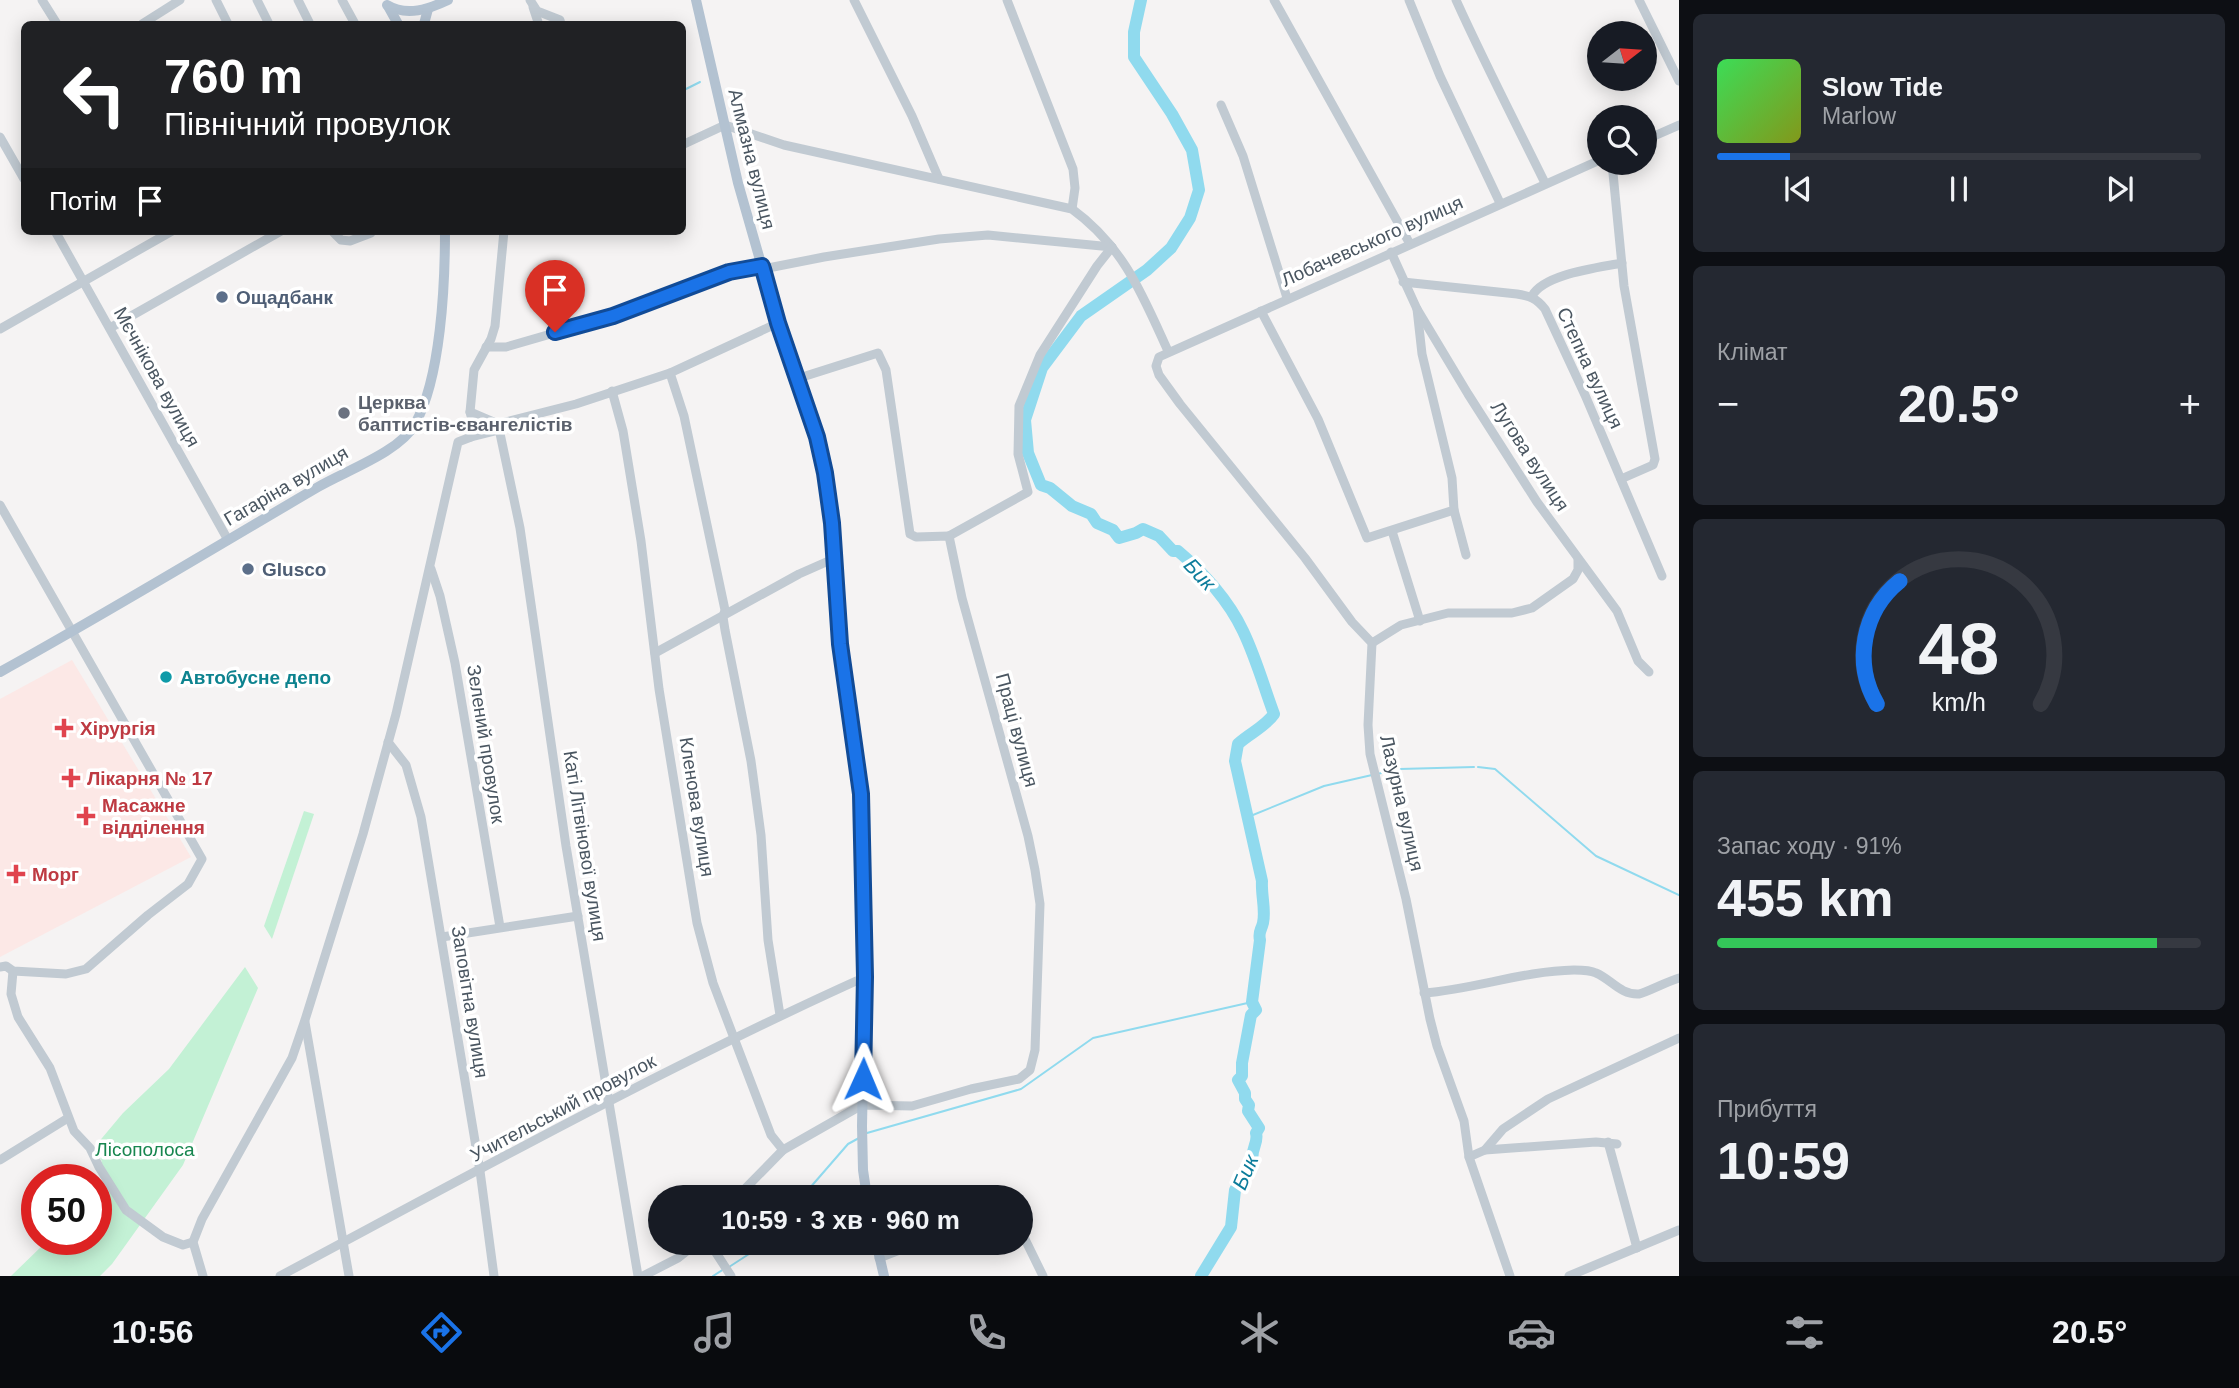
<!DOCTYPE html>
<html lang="uk">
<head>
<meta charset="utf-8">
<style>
  body { margin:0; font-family:Helvetica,sans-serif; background:#242831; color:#f1f3f6; height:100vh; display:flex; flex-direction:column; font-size:26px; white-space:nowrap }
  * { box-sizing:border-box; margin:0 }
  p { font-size:23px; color:#9ea1a6 }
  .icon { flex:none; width:38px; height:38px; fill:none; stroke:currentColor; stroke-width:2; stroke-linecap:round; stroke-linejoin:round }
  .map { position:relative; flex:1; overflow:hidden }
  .details { display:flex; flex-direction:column; gap:14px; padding:14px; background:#0d0f14; width:560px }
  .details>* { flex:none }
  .guide { position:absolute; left:21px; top:21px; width:665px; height:214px; border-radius:10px; box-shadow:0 4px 18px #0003; background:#202124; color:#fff; overflow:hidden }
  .needle { width:46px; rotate:73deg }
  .fabs { position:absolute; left:1587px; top:21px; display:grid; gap:14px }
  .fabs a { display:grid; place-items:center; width:70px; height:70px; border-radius:50%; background:#171b24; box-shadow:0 4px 18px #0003; font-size:35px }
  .speed { position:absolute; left:21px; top:1164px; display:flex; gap:14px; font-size:35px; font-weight:700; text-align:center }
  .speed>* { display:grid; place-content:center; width:91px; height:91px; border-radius:50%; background:#171b24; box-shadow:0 4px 18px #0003; line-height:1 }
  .speed .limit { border:10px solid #d22; background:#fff; color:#111 }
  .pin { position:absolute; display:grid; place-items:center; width:60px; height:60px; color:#fff; margin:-72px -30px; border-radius:50% 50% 50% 0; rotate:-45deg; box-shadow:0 0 7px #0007 }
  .pin .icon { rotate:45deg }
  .me { position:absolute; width:77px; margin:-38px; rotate:1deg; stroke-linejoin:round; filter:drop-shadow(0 0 5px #0008) }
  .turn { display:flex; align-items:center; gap:24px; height:147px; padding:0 28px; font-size:32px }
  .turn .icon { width:91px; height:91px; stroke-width:2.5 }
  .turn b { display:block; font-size:49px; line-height:60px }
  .then { display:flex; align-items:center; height:66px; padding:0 28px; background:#0003; gap:14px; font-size:26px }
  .big { font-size:52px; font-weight:700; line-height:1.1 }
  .details .card { flex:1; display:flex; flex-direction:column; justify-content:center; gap:10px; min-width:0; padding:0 24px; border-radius:10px; background:#242831 }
  .details .dial { align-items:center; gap:0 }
  .dial svg { height:182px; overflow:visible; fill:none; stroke:#363941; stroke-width:7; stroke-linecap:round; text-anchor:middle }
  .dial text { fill:#f1f3f6; stroke:none }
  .song { display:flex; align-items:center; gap:21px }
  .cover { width:84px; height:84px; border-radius:10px; background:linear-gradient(135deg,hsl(130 70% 55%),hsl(70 70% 35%)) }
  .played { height:7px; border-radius:4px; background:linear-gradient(90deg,#1a73e8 15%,#363941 15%) }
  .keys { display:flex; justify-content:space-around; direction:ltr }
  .heat { display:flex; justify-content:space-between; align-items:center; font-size:38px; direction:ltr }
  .charge { height:10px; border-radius:5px; background:linear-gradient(90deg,#34c759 91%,#363941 0) }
  .trip { position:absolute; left:648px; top:1185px; width:385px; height:70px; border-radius:35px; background:#171b24; box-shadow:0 4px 18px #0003; font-weight:700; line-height:70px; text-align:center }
  .tab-bar { display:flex; height:112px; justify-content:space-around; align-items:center; background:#090b0e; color:#9ea1a6 }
  .tab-bar .icon { width:49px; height:49px }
  .tab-bar .active { color:#1a73e8 }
  .tab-bar b { font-size:32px; color:#f1f3f6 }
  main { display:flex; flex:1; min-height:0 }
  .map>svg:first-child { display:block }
  .medical { fill:#fce8e6 }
  .green { fill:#c3f1d5 }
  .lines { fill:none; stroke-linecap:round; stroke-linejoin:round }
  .stream { stroke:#90daee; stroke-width:2 }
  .river { stroke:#90daee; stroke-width:12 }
  .minor { stroke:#c1cad2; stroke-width:9 }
  .major { stroke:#b3c2d1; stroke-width:10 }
  .route-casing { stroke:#114b97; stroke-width:18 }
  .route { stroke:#1a73e8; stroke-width:12 }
  .service-dot { fill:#5c6f8a; stroke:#fff; stroke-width:2.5 }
  .worship-dot { fill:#6b7280; stroke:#fff; stroke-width:2.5 }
  .culture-dot { fill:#0f9aa8; stroke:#fff; stroke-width:2.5 }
  .health-dot { fill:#e0444e; stroke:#fff; stroke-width:2.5 }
  .labels { text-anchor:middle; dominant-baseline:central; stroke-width:7; stroke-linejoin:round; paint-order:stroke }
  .street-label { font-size:19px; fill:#4a5661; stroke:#fff }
  .service-label { font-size:19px; font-weight:bold; fill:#4e5e75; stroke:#fff; text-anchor:start }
  .worship-label { font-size:19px; font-weight:bold; fill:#5b616d; stroke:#fff; text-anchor:start }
  .culture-label { font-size:19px; font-weight:bold; fill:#0d838f; stroke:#fff; text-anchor:start }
  .health-label { font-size:19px; font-weight:bold; fill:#be3a42; stroke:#fff; text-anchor:start }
  .park-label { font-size:19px; fill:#17864f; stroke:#fff }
  .water-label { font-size:21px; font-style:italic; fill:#0c7c9b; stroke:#fff }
</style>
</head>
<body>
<main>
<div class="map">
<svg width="1679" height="1276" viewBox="0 0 1679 1276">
  <rect width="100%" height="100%" fill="#f5f3f3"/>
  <polygon class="medical" points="72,660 191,857 0,957 0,699"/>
  <g class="green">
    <polygon points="304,811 314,814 272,939 264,926"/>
    <polygon points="245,967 258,988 183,1165 112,1264 100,1276 11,1276 45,1243 46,1239 96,1239 96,1189 105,1179 101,1159 95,1152 97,1144 123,1113 169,1069"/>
  </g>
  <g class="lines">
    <g class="stream">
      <polyline points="682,91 700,82"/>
      <polyline points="1478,767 1495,769 1596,856 1679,895"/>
      <polyline points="1377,774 1400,769 1474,767"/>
      <polyline points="1248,817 1324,786 1372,775"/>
      <polyline points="867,1133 1021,1089 1093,1038 1252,1002"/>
      <polyline points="802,1197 848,1144 859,1138"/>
      <polyline points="729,1267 749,1254 761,1242"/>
      <polyline points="713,1276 724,1269"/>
    </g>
    <path class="river" d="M 1141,0 L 1134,32 L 1134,57 L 1172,114 L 1192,150 L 1199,190 L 1190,218 L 1171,248 L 1147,270 L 1081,316 L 1042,368 L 1025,420 L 1028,453 L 1041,485 L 1050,488 L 1072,506 L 1091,514 L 1097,523 L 1113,530 L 1119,538 L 1136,533 L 1143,529 L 1159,536 L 1173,551 L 1178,551 C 1203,572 1229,601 1243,631 C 1256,658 1264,687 1274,714 C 1265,727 1250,733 1238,744 L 1235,761 L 1262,881 C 1261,895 1266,910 1263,923 C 1261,931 1258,932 1260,940 L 1252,1002 L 1256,1010 L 1251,1015 L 1242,1063 L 1242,1076 L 1238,1080 L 1245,1093 L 1245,1099 L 1249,1105 L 1248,1111 L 1259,1128 L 1256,1133 C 1259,1143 1250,1150 1253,1160 L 1235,1190 L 1231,1227 L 1201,1276"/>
    <g class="minor">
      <polyline points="42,0 57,24"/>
      <polyline points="216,0 228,24"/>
      <polyline points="257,0 269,24"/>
      <polyline points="298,0 310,24"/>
      <polyline points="342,0 355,24"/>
      <polyline points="530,0 537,11 560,20 561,24"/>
      <polyline points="854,0 912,116 939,179"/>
      <polyline points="1007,0 1073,169 1075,188 1072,209"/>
      <polyline points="1274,0 1410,244"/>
      <polyline points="1409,0 1440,76 1500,203"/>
      <path d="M 1456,0 C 1484,62 1515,122 1545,183"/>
      <polyline points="1639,0 1679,81"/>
      <polyline points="533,7 538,22 536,24"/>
      <polyline points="142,24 180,0"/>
      <polyline points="1221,105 1243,156 1287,298"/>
      <polyline points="0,137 24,179"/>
      <polyline points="1645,140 1679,125"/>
      <path d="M 682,145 L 725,125 L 784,145 L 1072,209 C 1124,247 1142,294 1168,351"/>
      <polyline points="1612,163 1624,286 1655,459 1653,465 1621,479"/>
      <polyline points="55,231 228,540"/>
      <polyline points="332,231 341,240 350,241 371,233"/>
      <polyline points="1391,252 1417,309 1468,394 1537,502 1617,611 1638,661 1649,672"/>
      <polyline points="763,269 824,257 939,239 988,235 1112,247"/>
      <path d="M 1403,282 L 1517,294 C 1530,296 1536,298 1545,309 L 1585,395 L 1662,576"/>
      <path d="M 1532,296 C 1544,274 1597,268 1622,263"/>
      <polyline points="1261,311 1318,419 1367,538 1454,510 1452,478 1422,354 1417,309"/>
      <polyline points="110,328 281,231"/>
      <polyline points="0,329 172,231"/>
      <polyline points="486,347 506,347 613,316 729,272 762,266"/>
      <polyline points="670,373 684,416 725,610 723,617 725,630 751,761 761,835 768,940 780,1015"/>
      <polyline points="612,391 623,431 641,541 659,689 697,923 713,983 771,1135 783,1150 737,1197"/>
      <polyline points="470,412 498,424 576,404 670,373 778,323"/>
      <polyline points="498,424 520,528 566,846 638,1276"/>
      <polyline points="471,437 499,430"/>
      <polyline points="0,505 202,859 188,884 148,915 86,969 66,974 13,971 6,966 0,967"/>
      <polyline points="1454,510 1466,555"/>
      <polyline points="1392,531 1420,621"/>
      <polyline points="949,536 1028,492 1018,454 1019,406 1040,355 1097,266 1112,247"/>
      <polyline points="431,569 440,596 455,663 500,927"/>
      <polyline points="1372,643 1401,625 1448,613 1512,613 1532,608 1573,579 1578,570 1578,560"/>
      <polyline points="655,653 799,574 833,559"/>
      <polyline points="388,742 406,765 421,817 480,1171 494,1276"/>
      <polyline points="442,937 578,916"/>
      <polyline points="13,971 11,994 18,1017 50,1068 74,1131 90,1148 99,1167 126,1210 163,1237 183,1245 193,1242"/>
      <path d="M 1424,993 C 1475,989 1523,971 1574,970 C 1581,970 1590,970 1596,973 C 1611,979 1620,995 1639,994 C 1645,993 1668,981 1679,978"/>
      <polyline points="305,1022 349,1276"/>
      <polyline points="1608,1142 1637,1248"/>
      <polyline points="783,1150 862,1105 912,1106 971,1089 1019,1079 1030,1070 1035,1050 1040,904 1035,870 1028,836 962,598 949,536 916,537 910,534 886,370 878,353 796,379"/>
      <polyline points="1485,1150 1596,1142 1617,1144"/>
      <polyline points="1469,1157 1485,1150 1503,1129 1548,1099 1679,1038"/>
      <polyline points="0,1160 68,1118"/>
      <polyline points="1020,1229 1043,1276"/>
      <polyline points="709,1242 731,1276"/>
      <polyline points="879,1258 920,1242"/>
      <polyline points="203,1276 193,1242 202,1219 292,1058 305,1020 363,834 396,714 458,442 471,437 473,423 470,412 474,370 491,339 495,326 504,231"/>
      <path d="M 280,1276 C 473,1173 665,1067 865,977"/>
      <polyline points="643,1276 678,1258 698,1242"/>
      <polyline points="1510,1276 1469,1157 1464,1121 1437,1046 1430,1019 1406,899 1370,754 1368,725 1372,643 1352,622 1305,558 1180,404 1159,375 1156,366 1159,357 1600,160"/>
      <polyline points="1569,1276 1679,1230"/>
    </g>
    <g class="major">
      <polyline points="696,0 738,183 778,323 817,437 825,473 832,523 840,644 861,794 865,977 862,1126 863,1170 867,1197"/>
      <path d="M 387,5 C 407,17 429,9 448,0"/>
      <polyline points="388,6 398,24"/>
      <polyline points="424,24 428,9"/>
      <path d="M 0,672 C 107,613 212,549 318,487 C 345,471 400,452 415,424 C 441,378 445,284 445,231"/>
      <polyline points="876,1242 884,1276"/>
    </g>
  </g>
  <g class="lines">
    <defs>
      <polyline id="route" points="555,332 613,316 729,272 762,266 763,269 778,323 817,437 825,473 832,523 840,644 861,794 865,977 863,1079"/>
    </defs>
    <use href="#route" class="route-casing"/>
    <use href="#route" class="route"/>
  </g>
  <g class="service-dot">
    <circle cx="222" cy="297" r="7"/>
    <circle cx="248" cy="569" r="7"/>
  </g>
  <circle class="worship-dot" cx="344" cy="413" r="7"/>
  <circle class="culture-dot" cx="166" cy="677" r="7"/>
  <g class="health-dot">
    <path d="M60.5 717.5h7v7h7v7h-7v7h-7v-7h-7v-7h7z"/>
    <path d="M67.5 767.5h7v7h7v7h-7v7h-7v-7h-7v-7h7z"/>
    <path d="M82.5 805.5h7v7h7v7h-7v7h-7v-7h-7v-7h7z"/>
    <path d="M12.5 863.5h7v7h7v7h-7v7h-7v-7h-7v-7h7z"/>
  </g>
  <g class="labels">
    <g class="street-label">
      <text transform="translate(752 159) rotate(76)">Алмазна вулиця</text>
      <text transform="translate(1372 241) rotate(-24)">Лобачевського вулиця</text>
      <text transform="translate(1590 368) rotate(65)">Степна вулиця</text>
      <text transform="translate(157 377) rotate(61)">Мєчнікова вулиця</text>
      <text transform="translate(1530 456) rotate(57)">Лугова вулиця</text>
      <text transform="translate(286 486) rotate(-30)">Гагаріна вулиця</text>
      <text transform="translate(1017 730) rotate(75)">Праці вулиця</text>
      <text transform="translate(486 744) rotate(81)">Зелений провулок</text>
      <text transform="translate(1402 803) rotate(77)">Лазурна вулиця</text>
      <text transform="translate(697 807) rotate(81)">Кленова вулиця</text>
      <text transform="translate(585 846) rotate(81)">Каті Літвінової вулиця</text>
      <text transform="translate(470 1002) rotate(81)">Заповітна вулиця</text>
      <text transform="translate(563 1108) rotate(-28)">Учительський провулок</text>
    </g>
    <g class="service-label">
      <text x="236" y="297">Ощадбанк</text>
      <text x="262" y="569">Glusco</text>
    </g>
    <g class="worship-label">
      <text x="358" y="402">Церква<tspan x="358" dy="22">баптистів-євангелістів</tspan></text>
    </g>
    <g class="culture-label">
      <text x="180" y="677">Автобусне депо</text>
    </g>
    <g class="health-label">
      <text x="80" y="728">Хірургія</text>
      <text x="87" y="778">Лікарня № 17</text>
      <text x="102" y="805">Масажне<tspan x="102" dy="22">відділення</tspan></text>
      <text x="32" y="874">Морг</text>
    </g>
    <g class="park-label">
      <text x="145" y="1149">Лісополоса</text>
    </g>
    <g class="water-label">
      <text transform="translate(1200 574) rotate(47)">Бик</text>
      <text transform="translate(1245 1172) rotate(-67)">Бик</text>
    </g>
  </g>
</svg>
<div class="fabs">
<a><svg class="needle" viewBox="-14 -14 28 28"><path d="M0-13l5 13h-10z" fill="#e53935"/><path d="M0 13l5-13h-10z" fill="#9ea1a6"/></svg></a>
<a><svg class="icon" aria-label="search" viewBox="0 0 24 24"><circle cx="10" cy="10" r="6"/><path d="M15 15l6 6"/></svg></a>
</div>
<div class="speed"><div class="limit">50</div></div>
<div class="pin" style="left:555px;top:332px;background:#d93025"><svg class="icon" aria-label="arrive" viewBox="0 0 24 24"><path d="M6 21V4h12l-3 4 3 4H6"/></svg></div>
<svg class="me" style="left:863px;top:1079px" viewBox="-20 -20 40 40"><path d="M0-17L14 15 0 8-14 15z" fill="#1a73e8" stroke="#fff" stroke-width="4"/></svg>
<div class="trip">10:59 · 3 хв · 960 m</div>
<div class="guide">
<div class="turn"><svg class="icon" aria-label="left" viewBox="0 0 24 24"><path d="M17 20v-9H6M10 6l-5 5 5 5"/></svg><div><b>760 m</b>Північний провулок</div></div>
<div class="then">Потім<svg class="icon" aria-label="arrive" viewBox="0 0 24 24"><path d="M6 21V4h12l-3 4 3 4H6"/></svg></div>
</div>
</div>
<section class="details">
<div class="card">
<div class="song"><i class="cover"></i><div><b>Slow Tide</b><p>Marlow</p></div></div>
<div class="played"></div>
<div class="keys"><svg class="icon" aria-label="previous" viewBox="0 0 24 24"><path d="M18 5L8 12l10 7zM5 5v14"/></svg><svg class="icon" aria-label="pause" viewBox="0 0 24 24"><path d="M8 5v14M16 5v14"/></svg><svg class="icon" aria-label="next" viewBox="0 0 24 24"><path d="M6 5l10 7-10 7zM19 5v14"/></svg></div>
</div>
<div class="card"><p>Клімат</p>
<div class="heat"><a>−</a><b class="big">20.5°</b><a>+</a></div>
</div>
<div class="card dial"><svg viewBox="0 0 100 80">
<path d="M14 69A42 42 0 1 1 86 69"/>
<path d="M14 69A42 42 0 0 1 24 15" stroke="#1a73e8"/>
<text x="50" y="56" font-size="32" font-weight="700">48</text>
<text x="50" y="72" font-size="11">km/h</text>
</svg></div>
<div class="card"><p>Запас ходу · 91%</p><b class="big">455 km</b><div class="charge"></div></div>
<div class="card"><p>Прибуття</p><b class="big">10:59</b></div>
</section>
</main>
<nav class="tab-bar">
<b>10:56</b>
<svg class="icon active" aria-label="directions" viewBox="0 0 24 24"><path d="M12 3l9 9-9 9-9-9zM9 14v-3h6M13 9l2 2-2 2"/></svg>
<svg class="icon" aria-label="music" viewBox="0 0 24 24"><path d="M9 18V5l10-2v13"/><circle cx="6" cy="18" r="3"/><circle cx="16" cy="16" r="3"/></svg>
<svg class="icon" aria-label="phone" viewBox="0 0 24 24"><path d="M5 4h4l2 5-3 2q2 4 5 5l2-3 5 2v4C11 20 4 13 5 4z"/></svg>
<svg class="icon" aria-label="climate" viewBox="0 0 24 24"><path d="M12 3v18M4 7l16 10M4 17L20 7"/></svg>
<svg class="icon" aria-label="car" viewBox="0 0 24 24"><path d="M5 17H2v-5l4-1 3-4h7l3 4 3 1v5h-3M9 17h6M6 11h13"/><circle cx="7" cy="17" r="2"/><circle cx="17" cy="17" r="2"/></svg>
<svg class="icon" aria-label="filters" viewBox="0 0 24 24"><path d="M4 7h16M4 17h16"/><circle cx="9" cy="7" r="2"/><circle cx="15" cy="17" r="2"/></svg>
<b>20.5°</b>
</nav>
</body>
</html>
